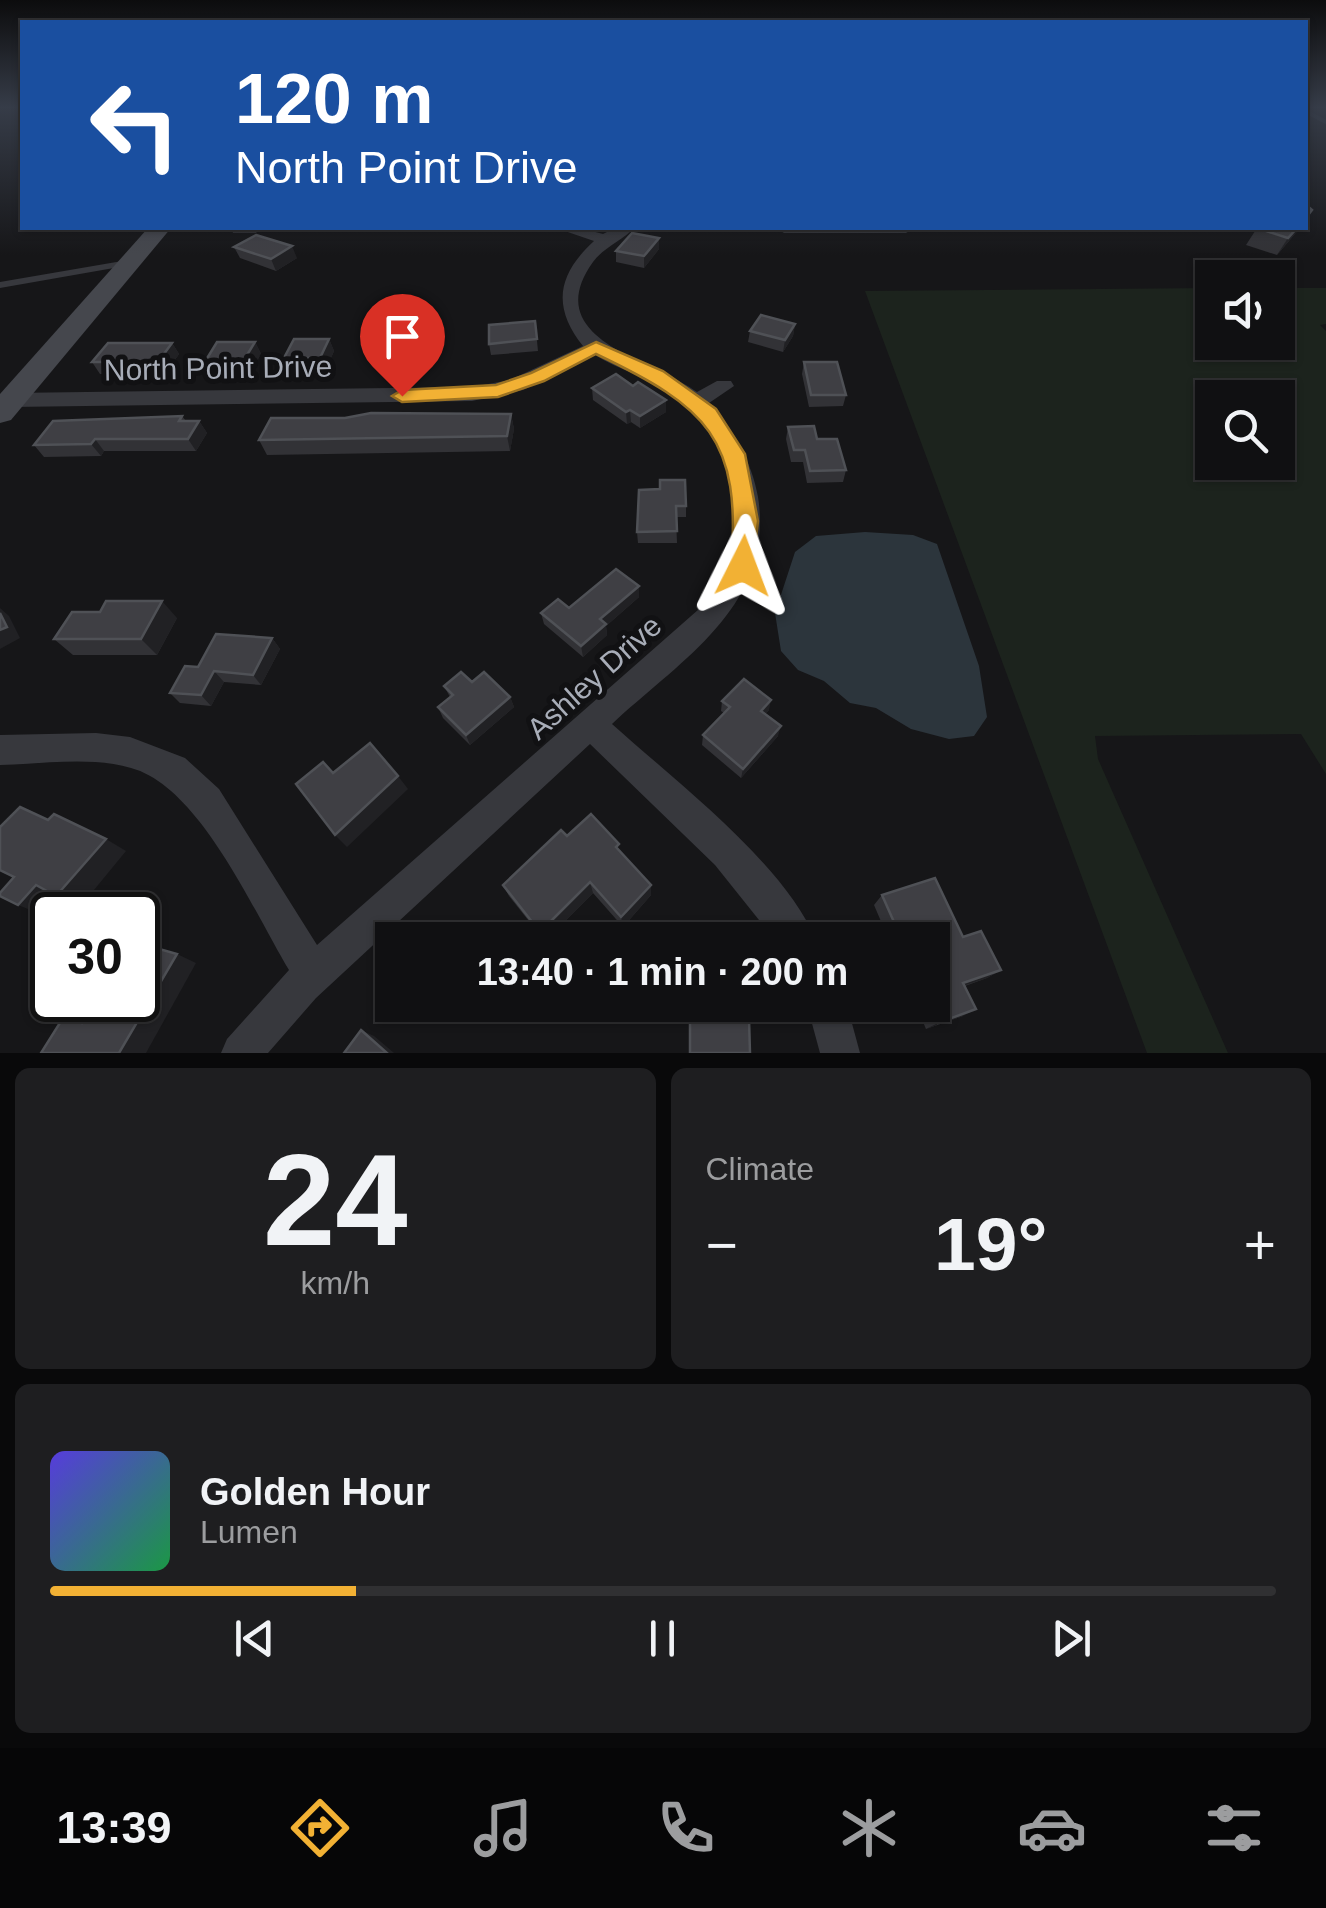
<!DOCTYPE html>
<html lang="en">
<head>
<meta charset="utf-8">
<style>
  body { margin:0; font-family:Helvetica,sans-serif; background:#1e1e20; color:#f1f3f6; height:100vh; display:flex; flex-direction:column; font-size:38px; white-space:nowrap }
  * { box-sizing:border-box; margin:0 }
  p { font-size:32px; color:#9c9d9f }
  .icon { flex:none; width:55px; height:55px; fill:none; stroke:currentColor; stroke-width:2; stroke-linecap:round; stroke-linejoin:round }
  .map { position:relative; height:1053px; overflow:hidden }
  .panel { display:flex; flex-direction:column; gap:15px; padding:15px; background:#09090a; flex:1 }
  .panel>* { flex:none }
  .top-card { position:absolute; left:20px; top:20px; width:1288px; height:210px; border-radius:0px; box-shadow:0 2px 8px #0004,0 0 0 2px #303032; background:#1a4fa0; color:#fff; overflow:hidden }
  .controls { position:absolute; left:1195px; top:260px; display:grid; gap:20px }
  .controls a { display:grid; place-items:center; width:100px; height:100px; border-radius:0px; background:#101012; box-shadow:0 2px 8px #0004,0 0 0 2px #303032; font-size:50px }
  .speed { position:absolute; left:30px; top:892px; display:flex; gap:20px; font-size:50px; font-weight:700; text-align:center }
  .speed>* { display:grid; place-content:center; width:130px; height:130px; border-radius:50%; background:#101012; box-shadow:0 2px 8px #0004,0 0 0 2px #303032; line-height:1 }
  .speed .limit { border:5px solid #111; border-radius:15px; background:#fff; color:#111 }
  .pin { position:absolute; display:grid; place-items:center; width:85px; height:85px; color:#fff; margin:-102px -42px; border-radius:50% 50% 50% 0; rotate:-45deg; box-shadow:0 0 10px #0007 }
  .pin .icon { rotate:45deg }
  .me { position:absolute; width:110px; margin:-55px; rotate:3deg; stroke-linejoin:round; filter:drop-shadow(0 0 8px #0008) }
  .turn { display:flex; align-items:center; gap:35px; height:210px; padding:0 50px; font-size:45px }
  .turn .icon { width:130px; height:130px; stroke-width:2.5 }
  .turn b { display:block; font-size:70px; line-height:85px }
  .big { font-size:75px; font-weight:800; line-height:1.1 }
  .panel .widget { flex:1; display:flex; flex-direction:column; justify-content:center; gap:15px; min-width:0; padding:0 35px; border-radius:15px; background:#1e1e20 }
  .panel .dial { align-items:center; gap:0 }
  .dial b { font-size:130px; line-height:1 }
  .song { display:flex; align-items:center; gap:30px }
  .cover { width:120px; height:120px; border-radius:15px; background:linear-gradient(135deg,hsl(250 70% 55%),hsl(140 70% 35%)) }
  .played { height:10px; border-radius:5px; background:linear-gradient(90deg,#f2b134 25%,#303032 25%) }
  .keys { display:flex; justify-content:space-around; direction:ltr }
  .heat { display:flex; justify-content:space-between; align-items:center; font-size:55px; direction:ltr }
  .panel .tiles { flex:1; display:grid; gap:15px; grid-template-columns:1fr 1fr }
  .widget:last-child { grid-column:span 2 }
  .trip { position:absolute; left:375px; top:922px; width:575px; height:100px; border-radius:0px; background:#101012; box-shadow:0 2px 8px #0004,0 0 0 2px #303032; font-weight:800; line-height:100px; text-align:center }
  .dock { display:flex; height:160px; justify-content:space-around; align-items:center; background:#060607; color:#9c9d9f }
  .dock .icon { width:70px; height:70px }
  .dock .current { color:#f2b134 }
  .dock b { font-size:45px; color:#f1f3f6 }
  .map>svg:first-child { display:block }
  .green { fill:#1c231d; fill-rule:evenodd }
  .water { fill:#2c353c }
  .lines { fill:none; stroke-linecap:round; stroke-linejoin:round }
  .stream { stroke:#2c353c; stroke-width:4 }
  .service { fill:#37383d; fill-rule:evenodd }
  .minor { fill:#37383d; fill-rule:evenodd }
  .secondary { fill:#45474d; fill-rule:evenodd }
  .wall { fill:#323236 }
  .shaded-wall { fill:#212124 }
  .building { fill:#3f3f44; stroke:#4f5156; stroke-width:2.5 }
  .route { fill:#f2b134; stroke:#9d7322; stroke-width:2.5 }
  .labels { text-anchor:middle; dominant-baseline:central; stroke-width:10; stroke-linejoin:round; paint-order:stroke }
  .street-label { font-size:30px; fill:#a8adb8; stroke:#111113 }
</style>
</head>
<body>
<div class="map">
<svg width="1326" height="1053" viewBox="0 0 1326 1053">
  <rect width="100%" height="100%" fill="#161618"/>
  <path class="green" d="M 1212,288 L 1212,342 L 1278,342 L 1278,288 L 1326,288 L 1326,324 L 1320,325 L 1326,331 L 1326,774 L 1301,734 L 1095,736 L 1098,759 L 1228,1053 L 1147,1053 L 865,291 ZM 1212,398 L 1278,398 L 1278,462 L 1212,462 Z"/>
  <polygon class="water" points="865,532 913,535 937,544 979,666 987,717 974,736 949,739 911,729 876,708 850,703 824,681 798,670 781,651 775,613 795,552 816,536"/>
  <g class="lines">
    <polyline class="stream" points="1305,111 1326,122"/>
    <polygon class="service" points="128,260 132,263 131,265 0,288 0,282"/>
    <g class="minor">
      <path d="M 556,228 L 580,228 L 603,234 L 615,228 L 634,228 C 623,240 604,247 593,262 C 537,340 655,360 697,392 L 717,381 L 731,381 L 734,386 L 709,403 C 733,429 752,462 758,497 C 775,605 682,659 612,724 C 674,780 784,863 816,940 L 775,940 L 715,865 L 590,744 L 316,998 L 268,1053 L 221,1053 L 227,1039 L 289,970 C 253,910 199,786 131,768 C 91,756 42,764 0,765 L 0,735 L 96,733 L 130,737 L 185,758 L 219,789 L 317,945 L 707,602 C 715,592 724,582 729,570 C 754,509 722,428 670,393 C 647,376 619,370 595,355 L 523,390 L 472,401 L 11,407 L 0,400 L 11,393 L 472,387 L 510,380 L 583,346 C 552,307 557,275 594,241 Z"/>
      <polygon points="776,228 914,228 906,233 784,233"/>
      <polygon points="807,1005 847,1005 860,1053 820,1053"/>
    </g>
    <polygon class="secondary" points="148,228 171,228 11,420 0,423 0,394"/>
  </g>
  <g class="wall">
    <polygon points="231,228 260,228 256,233 233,233"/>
    <polygon points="1257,228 1300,228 1277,255 1246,245"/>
    <polygon points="234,247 297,258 276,271 240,258"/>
    <polygon points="659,249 644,268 616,262 616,251"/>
    <polygon points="535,321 538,351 491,355 489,344"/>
    <polygon points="795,324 793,336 783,352 748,342 750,331"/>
    <polygon points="329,339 334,351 326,369 289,370 284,358"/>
    <polygon points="255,342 261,354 250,372 213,372 206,360"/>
    <polygon points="172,343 179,354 165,374 100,374 92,362"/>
    <polygon points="804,362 846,395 843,406 809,407 802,374"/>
    <polygon points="633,386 666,400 666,412 640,428 631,422 627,424 593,400 592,388"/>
    <polygon points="511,414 514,429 510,451 267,455 259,440 345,418"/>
    <polygon points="182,416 186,421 199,421 207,433 196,451 104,451 101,456 44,457 34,445"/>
    <polygon points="788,427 817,439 846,470 843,482 807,483 803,462 791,462 786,439"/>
    <polygon points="660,489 686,506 686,517 676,517 677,543 638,543 637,532"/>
    <polygon points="639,586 639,597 606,626 607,635 583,657 544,624 541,613 569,608"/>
    <polygon points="177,618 157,655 73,655 54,639"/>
    <polygon points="272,638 280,649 261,685 224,682 211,706 180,703 170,693 198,667"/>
    <polygon points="472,682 510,697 514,707 470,745 443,718 438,707 450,697 444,686"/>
    <polygon points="722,701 769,710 765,714 778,736 741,778 702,745 703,735 724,713 721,711"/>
    <polygon points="567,836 620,851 651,895 623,927 593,893 546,940 544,940 509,896 503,885"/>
    <polygon points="882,895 963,937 1001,970 987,978 965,986 963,1016 926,1029 916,1005 932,1005 932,940 889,940 874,905"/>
  </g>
  <g class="shaded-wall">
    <polygon points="1297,228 1300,228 1277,255 1288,238"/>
    <polygon points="659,238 659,249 644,268 644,256"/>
    <polygon points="292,246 297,258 276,271 271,259"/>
    <polygon points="795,324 793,336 783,352 785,340"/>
    <polygon points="329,339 334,351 326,369 320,358"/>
    <polygon points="255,342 261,354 250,372 244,360"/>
    <polygon points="172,343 179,354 165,374 158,362"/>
    <polygon points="666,400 666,412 640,428 640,416"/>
    <polygon points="630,410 631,422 627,424 626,412"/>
    <polygon points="511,414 514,429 510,451 507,436"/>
    <polygon points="199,421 207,433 196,451 188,439"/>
    <polygon points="95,439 104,451 101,456 91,444"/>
    <polygon points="639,586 639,597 606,626 607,635 583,657 581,646 600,619"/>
    <polygon points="162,601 177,618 157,655 141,639"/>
    <polygon points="0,608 9,616 20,638 0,649"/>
    <polygon points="272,638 280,649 261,685 253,675"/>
    <polygon points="214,671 224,682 211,706 201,695"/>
    <polygon points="510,697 514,707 470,745 466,735"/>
    <polygon points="771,700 769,710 759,721 761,711"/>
    <polygon points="781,726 778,736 741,778 743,769"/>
    <polygon points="398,776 408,789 347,847 335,835"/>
    <polygon points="106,839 126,851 80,907 59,897 43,915 18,905 36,885"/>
    <polygon points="590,882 593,893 546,940 544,940 540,932"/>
    <polygon points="651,885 651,895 623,927 621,917"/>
    <polygon points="177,954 196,963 146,1053 119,1053"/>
    <polygon points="1001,970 987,978 951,990 963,983"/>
    <polygon points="976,1009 963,1016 926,1029 938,1023"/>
    <polygon points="361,1030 374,1036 394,1053 387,1053"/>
  </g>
  <g class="building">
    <polygon points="1305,204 1312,210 1305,219"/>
    <polygon points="1257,228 1297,228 1288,238"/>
    <polygon points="632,233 659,238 644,256 616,251"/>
    <polygon points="256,235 292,246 271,259 234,247"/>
    <polygon points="761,315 795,324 785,340 750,331"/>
    <polygon points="535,321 537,339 489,344 489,325"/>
    <polygon points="294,339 329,339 320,358 284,358"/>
    <polygon points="217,342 255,342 244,360 206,360"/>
    <polygon points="108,343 172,343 158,362 92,362"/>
    <polygon points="804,362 837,362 846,395 811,395"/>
    <polygon points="616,374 633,386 638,382 666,400 640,416 630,410 626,412 592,388"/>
    <polygon points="371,413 511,414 507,436 259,440 271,418 345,418"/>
    <polygon points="182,416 179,421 199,421 188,439 95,439 91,444 34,445 53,421"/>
    <polygon points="814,426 817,439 837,439 846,470 810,471 805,450 794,450 788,427"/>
    <polygon points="660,480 685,480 686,506 676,506 677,531 637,532 639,490 660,489"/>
    <polygon points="616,569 639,586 600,619 606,624 581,646 541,613 558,599 569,608"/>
    <polygon points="106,601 162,601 141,639 54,639 72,612 100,612"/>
    <polygon points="0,613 7,627 0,630"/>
    <polygon points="216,634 272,638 253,675 214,671 201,695 170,693 185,666 198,667"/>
    <polygon points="461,672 472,682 484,672 510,697 466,735 438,707 453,695 444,686"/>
    <polygon points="744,679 771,700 761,711 781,726 743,769 703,735 730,707 722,701"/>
    <polygon points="370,743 398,776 335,835 296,784 323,762 333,773"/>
    <polygon points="20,807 48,820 54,814 106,839 56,896 36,885 18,905 0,896 0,893 14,877 0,870 0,827"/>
    <polygon points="591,814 619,844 616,847 651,885 621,917 590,882 540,932 503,885 561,830 567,836"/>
    <polygon points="935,878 963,937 981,931 1001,970 963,983 976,1009 938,1023 930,1005 932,1005 932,940 902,940 882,895"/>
    <polygon points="138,943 177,954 119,1053 41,1053 63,1018 82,1023 97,1000 138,1000"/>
    <polygon points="690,1018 749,1018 750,1053 690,1053"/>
    <polygon points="361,1030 387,1053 344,1053"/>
  </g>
  <linearGradient id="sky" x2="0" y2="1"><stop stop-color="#0c0c0d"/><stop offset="0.42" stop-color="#363c48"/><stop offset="1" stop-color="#363c48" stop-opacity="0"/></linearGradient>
  <rect width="1326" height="255" fill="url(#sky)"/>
  <path class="route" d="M 596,342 L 663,371 L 716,409 L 745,454 L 758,521 L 752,573 L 735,573 L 731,566 C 742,438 707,407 596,354 L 544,381 L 498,397 L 402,402 L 392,396 L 402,390 L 496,385 L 531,373 Z"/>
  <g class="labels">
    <g class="street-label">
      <text transform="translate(218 368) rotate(-1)">North Point Drive</text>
      <text transform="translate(594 677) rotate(-42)">Ashley Drive</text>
    </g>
  </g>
</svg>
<div class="controls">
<a><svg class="icon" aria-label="sound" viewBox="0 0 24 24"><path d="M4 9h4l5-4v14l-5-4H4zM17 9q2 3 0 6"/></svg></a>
<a><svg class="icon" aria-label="search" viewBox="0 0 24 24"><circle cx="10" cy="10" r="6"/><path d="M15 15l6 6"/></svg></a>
</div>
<div class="speed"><div class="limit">30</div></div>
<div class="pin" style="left:402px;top:396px;background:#d93025"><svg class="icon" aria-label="arrive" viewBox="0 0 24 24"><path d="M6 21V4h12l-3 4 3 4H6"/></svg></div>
<svg class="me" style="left:743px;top:566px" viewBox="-20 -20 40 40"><path d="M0-17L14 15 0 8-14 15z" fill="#f2b134" stroke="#fff" stroke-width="4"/></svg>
<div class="trip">13:40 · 1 min · 200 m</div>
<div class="top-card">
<div class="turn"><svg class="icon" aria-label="left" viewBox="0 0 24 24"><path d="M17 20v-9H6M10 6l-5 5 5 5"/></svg><div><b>120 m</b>North Point Drive</div></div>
</div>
</div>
<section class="panel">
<div class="tiles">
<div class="widget dial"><b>24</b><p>km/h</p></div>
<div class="widget"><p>Climate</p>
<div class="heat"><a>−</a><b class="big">19°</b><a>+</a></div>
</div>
<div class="widget">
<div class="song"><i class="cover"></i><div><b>Golden Hour</b><p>Lumen</p></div></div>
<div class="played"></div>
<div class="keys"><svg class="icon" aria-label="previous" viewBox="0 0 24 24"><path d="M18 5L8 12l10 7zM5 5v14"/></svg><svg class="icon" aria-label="pause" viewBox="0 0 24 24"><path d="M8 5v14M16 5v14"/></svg><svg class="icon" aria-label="next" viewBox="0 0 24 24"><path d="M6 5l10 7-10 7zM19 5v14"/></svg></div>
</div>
</div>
</section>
<nav class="dock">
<b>13:39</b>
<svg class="icon current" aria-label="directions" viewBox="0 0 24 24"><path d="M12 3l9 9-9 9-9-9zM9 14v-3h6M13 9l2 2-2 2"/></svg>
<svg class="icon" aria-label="music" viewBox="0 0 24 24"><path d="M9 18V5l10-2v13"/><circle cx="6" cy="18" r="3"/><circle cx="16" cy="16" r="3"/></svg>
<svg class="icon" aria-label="phone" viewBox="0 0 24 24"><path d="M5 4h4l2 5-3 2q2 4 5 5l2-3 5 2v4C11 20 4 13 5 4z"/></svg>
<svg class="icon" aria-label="climate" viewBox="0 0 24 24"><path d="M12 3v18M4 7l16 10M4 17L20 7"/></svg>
<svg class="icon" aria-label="car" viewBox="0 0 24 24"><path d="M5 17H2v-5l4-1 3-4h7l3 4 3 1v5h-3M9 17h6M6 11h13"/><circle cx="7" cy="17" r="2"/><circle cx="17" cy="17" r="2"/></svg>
<svg class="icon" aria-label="filters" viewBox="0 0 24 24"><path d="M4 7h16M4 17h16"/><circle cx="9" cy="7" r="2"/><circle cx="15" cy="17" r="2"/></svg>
</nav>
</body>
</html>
